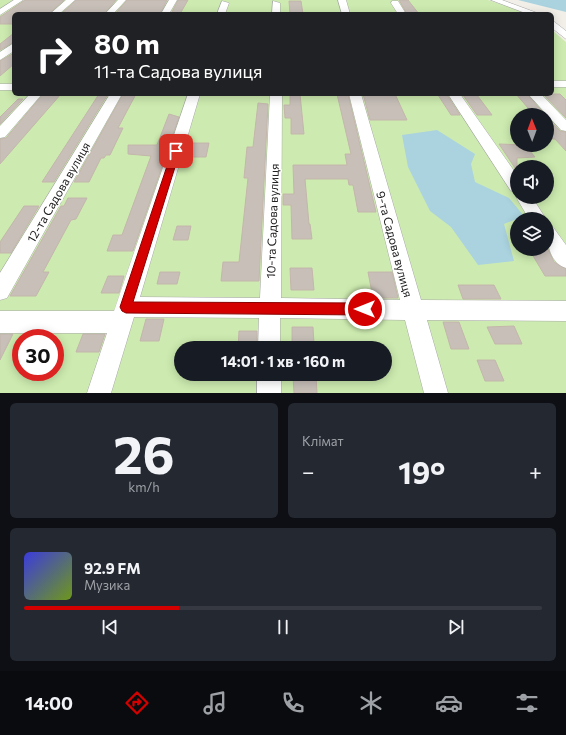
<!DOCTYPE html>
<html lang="uk">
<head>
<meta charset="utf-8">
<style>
  body { margin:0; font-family:Commissioner,sans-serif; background:#242831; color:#f1f3f6; height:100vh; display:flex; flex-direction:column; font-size:15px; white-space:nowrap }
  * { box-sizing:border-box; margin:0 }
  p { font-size:13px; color:#9ea1a6 }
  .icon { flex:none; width:22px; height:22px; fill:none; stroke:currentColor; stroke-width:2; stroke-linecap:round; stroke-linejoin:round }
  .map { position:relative; height:393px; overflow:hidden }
  .drawer { display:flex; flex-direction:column; gap:10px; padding:10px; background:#0d0f14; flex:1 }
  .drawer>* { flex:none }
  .hud { position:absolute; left:12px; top:12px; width:542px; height:84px; border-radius:6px; box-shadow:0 2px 10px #0003; background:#202124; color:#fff; overflow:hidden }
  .needle { width:26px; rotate:359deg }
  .tools { position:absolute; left:510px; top:108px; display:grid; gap:8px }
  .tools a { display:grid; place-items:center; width:44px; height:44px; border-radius:50%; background:#171b24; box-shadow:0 2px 10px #0003; font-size:20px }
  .speed { position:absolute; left:12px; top:329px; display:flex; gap:8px; font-size:20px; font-weight:700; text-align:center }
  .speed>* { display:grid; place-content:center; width:52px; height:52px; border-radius:50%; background:#171b24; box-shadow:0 2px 10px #0003; line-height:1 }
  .speed .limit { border:6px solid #d22; background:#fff; color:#111 }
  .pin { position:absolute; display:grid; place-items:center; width:34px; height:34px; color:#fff; margin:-17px; border-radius:8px; box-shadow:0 2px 6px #0006 }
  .me { position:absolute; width:44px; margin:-22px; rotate:270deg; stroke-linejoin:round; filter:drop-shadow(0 0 3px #0008) }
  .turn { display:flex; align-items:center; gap:14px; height:84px; padding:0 16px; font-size:18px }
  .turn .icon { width:52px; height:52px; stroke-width:2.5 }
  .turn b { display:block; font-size:28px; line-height:34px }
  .big { font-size:30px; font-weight:700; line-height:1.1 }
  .drawer .widget { flex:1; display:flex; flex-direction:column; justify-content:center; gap:6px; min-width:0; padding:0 14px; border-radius:6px; background:#242831 }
  .drawer .dial { align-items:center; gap:0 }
  .dial b { font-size:52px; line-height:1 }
  .song { display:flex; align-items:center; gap:12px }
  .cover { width:48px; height:48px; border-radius:6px; background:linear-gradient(135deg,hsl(240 70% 55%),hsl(80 70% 35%)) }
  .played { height:4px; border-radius:2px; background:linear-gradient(90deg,#d40000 30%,#363941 30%) }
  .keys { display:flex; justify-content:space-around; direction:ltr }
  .heat { display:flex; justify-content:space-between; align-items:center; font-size:22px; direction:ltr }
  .drawer .tiles { flex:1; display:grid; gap:10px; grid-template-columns:1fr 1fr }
  .widget:last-child { grid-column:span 2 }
  .trip { position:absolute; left:174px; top:341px; width:218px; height:40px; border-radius:20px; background:#171b24; box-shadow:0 2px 10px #0003; font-weight:700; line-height:40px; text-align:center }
  .menu { display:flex; height:64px; justify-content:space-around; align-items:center; background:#090b0e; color:#9ea1a6 }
  .menu .icon { width:28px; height:28px }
  .menu .on { color:#d40000 }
  .menu b { font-size:18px; color:#f1f3f6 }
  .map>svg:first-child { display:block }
  .grass { fill:#cdebb0; fill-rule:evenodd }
  .water { fill:#aad3df }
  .building { fill:#c7bfb8; stroke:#c4b6ab }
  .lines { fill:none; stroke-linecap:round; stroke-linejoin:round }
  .minor-casing { stroke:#a9a9a9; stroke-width:1 }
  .minor { fill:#fff; fill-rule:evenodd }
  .route { fill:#d40000; stroke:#8a0000 }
  .labels { text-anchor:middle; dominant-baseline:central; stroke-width:3; stroke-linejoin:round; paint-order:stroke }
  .street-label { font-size:12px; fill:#222; stroke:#fff }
</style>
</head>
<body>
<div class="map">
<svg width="566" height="393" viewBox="0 0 566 393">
  <rect width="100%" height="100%" fill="#f2efe9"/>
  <path class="grass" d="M 0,0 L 488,0 L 531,14 L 14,14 L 14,94 L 552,94 L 552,30 L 566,42 L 566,393 L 0,393 ZM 517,115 L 547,115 L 547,145 L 517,145 ZM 517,167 L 547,167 L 547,197 L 517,197 ZM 517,219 L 547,219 L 547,249 L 517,249 ZM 21,338 L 55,338 L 55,372 L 21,372 ZM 181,348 L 385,348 L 385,374 L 181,374 Z"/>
  <g class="water">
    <polygon points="518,0 566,0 566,12"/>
    <polygon points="437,130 475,154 471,164 475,182 509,198 524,216 504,224 514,261 478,265 451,227 430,211 408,167 402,135"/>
  </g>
  <g class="building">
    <polygon points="25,0 64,0 49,14 14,14 14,24 0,24 0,17"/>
    <polygon points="76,0 116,0 104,14 61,14"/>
    <polygon points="127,0 167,0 160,14 115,14"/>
    <polygon points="178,0 188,0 180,14 171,14"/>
    <polygon points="399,0 408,0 419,14 407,14"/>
    <polygon points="289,1 301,1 303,14 290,14"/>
    <polygon points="14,33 14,42 0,50 0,44"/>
    <polygon points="14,53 14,64 0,76 0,61"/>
    <polygon points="43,94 61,94 0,164 0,139 6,138"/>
    <polygon points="99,94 108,94 54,182 42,182"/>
    <polygon points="123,94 136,94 118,128 123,128 110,155 106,155 104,158 101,158 89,182 74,182"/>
    <polygon points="290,94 300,94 304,134 291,134 291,118 285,118 284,105 290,105"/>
    <polygon points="337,94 348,94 376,212 358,212 353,185 349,185 348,179 305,179 309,224 310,224 312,239 292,239 291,205 283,205 283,194 294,194 293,165 347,165 345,154 351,154"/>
    <polygon points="363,94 395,94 407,120 370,120"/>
    <polygon points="516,94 527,94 545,115 534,115"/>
    <polygon points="543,94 560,94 566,100 566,118"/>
    <polygon points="438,95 447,95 460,115 451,115"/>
    <polygon points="463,95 477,95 492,115 477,115"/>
    <polygon points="18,99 23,99 0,124 0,117"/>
    <polygon points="258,103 268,104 259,281 221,281 223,262 239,262 248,178 244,178 247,147 253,147"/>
    <polygon points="169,114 179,117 133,251 107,251 113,235 122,235 151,156 128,154 128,145 157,145"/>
    <polygon points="547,117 560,131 566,132 566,151 555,139 547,139"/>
    <polygon points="193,143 209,143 206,157 189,157"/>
    <polygon points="499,144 525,145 535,157 517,158 517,171"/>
    <polygon points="68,198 87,198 76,219 71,220 43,272 49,272 36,296 10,296 61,206 64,206"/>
    <polygon points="24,206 39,206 11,253 0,253 0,242"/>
    <polygon points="177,226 191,226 188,240 173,240"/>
    <polygon points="547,247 554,262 566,269 566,276 545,276 529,249 547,249"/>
    <polygon points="290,268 312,268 314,290 291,290"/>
    <polygon points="160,272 180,272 177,284 157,284"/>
    <polygon points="368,272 392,272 398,298 373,298"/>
    <polygon points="108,276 124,276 119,293 101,293"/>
    <polygon points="458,285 494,285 501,299 463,299"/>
    <polygon points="146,319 164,319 159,341 140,341"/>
    <polygon points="443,322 459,322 469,349 451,349"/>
    <polygon points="514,326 522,344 495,344 487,327"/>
    <polygon points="292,327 313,327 314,344 292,344"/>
    <polygon points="239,331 257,331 257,348 238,348"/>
    <polygon points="0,334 13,334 0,360"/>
    <polygon points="83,334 105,334 99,352 76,352"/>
    <polygon points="477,360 495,360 504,381 485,381"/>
    <polygon points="293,376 316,376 317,393 294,393"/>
  </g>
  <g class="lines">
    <defs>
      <g id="minor">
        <polygon points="14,0 23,0 0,15 0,9"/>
        <polygon points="66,0 75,0 59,14 50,14"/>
        <polygon points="118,0 126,0 113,14 105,14"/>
        <polygon points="169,0 177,0 169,14 161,14"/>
        <polygon points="338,0 346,0 350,14 342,14"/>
        <polygon points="491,0 502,0 540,14 528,14"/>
        <polygon points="222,1 229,3 225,14 217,14"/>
        <polygon points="273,1 280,3 280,14 272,14"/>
        <polygon points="392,1 398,1 406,14 398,14 391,3"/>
        <polygon points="552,20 566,31 566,39 552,28"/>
        <polygon points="14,43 14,51 0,60 0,52"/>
        <rect x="552" y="81" width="14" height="6"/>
        <rect x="0" y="84" width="14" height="6"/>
        <polygon points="30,94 42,94 5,137 0,138 0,126"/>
        <polygon points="110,94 122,94 7,298 0,300 0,273"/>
        <polygon points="188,94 200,94 140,297 260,298 270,94 282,94 281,298 400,300 349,94 361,94 421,300 566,301 566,321 427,320 448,393 424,393 405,320 280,318 280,348 258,348 259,318 134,317 111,393 87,393 107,333 0,333 0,311 114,311"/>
        <polygon points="448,94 460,94 517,175 517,193 511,191"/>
        <polygon points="528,94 541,94 566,120 566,131 561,130"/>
        <polygon points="517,195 517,197 532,197 546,219 529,219 516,197"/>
        <path d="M 547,225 L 553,227 L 566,245 L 566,268 C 548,262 547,241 547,225 Z"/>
        <rect x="257" y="374" width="24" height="19"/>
      </g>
    </defs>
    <use href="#minor" class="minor-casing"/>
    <use href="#minor" class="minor"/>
  </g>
  <polygon class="route" points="176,148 180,151 133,302 365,303 369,305 371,309 369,313 365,315 126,313 122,311 120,307 172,151"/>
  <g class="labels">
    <g class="street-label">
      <text transform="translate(58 192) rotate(-60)">12-та Садова вулиця</text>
      <text transform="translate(272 221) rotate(-88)">10-та Садова вулиця</text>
      <text transform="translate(395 244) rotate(75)">9-та Садова вулиця</text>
    </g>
  </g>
</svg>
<div class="tools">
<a><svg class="needle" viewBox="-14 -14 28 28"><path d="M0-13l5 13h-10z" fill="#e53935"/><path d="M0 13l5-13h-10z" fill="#9ea1a6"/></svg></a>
<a><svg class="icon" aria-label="sound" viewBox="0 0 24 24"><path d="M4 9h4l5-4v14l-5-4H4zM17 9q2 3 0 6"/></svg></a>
<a><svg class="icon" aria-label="layers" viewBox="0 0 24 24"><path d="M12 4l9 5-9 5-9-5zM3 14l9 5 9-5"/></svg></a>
</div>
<div class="speed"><div class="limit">30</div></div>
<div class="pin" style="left:176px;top:151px;background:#d93025"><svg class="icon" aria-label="arrive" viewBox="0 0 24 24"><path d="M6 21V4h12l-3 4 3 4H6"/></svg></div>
<svg class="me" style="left:365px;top:309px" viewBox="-20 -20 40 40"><circle r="17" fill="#d40000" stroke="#fff" stroke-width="3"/><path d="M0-11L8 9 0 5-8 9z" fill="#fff"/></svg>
<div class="trip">14:01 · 1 хв · 160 m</div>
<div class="hud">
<div class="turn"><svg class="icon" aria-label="right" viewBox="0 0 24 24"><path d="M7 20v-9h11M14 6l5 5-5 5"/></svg><div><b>80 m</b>11-та Садова вулиця</div></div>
</div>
</div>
<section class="drawer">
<div class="tiles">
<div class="widget dial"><b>26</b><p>km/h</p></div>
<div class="widget"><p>Клімат</p>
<div class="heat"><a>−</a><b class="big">19°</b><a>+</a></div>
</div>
<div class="widget">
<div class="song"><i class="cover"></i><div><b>92.9 FM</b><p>Музика</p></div></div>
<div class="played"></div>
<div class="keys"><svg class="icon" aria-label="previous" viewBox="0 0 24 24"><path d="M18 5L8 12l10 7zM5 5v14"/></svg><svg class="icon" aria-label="pause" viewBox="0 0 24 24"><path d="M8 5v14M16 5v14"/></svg><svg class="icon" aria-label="next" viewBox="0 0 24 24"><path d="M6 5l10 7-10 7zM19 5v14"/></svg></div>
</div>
</div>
</section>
<nav class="menu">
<b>14:00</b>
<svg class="icon on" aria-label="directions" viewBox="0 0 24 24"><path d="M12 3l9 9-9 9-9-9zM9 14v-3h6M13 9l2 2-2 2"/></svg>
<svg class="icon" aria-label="music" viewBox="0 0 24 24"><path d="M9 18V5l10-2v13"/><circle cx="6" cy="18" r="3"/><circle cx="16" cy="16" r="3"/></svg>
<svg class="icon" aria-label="phone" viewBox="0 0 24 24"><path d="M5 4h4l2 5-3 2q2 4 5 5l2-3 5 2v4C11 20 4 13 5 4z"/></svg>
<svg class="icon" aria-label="climate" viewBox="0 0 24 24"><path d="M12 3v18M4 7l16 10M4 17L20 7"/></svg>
<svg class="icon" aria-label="car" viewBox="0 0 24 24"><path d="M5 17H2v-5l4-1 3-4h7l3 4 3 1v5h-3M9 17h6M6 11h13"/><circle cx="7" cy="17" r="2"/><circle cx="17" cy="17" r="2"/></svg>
<svg class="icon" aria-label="filters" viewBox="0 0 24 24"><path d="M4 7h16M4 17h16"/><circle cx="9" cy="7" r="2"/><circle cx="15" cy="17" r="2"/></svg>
</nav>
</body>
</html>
